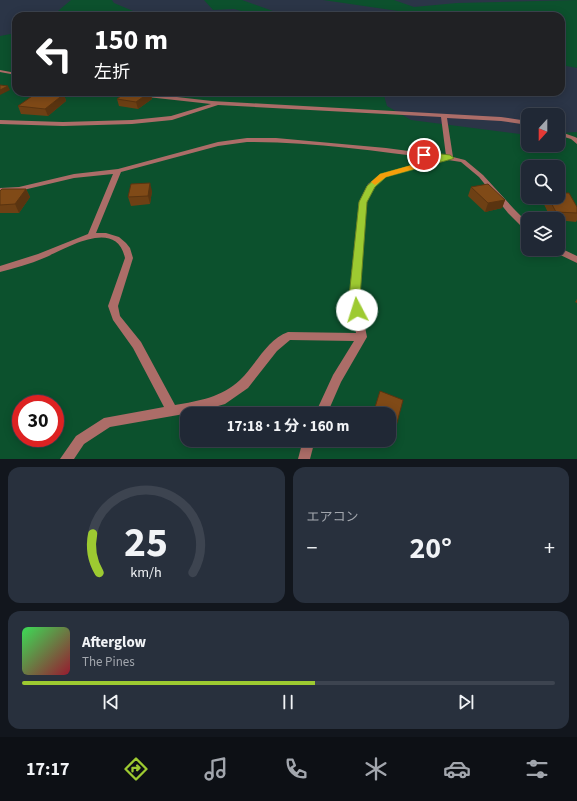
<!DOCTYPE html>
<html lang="ja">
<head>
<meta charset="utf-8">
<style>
  body { margin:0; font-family:"Source Sans 3","Noto Sans JP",sans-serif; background:#28303d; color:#f1f3f6; height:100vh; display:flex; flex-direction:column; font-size:15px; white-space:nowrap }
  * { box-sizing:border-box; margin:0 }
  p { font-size:13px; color:#a2a6ad }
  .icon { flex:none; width:22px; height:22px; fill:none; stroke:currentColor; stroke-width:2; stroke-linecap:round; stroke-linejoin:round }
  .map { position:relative; height:459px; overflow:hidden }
  .panel { display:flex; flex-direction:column; gap:8px; padding:8px; background:#12161d; flex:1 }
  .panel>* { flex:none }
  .guide { position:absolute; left:12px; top:12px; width:553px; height:84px; border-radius:12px; box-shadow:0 2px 10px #0003,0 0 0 1px #3d4450; background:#202124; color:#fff; overflow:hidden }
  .needle { width:26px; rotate:201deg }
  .fabs { position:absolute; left:521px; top:108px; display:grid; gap:8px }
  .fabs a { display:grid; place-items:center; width:44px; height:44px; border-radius:8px; background:#202835; box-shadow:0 2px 10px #0003,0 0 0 1px #3d4450; font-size:20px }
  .speed { position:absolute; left:12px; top:395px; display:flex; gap:8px; font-size:20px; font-weight:700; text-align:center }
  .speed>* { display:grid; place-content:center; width:52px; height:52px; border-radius:50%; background:#202835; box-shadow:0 2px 10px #0003,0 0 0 1px #3d4450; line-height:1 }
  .speed .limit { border:6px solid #d22; background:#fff; color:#111 }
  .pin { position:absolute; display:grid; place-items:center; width:34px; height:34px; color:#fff; margin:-17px; border:2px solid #fff; border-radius:50%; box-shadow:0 1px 4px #0007 }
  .me { position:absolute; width:44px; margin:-22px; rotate:355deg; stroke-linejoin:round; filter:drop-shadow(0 0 3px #0008) }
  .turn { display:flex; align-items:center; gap:14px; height:84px; padding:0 16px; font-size:18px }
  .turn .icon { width:52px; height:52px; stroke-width:2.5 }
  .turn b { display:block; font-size:28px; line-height:34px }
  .big { font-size:30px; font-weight:700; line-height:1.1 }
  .panel .card { flex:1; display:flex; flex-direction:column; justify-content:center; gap:6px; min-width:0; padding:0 14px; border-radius:12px; background:#28303d }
  .panel .dial { align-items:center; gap:0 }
  .dial svg { height:104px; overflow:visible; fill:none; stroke:#3d4450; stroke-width:7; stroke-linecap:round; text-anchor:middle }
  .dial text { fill:#f1f3f6; stroke:none }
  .song { display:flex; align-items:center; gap:12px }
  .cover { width:48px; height:48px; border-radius:6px; background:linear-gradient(135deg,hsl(130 70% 55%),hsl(350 70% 35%)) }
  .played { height:4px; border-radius:2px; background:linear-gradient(90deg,#9dca31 55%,#3d4450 55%) }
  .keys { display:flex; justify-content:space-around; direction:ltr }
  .heat { display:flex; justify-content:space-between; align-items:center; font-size:22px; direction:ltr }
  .panel .tiles { flex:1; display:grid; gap:8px; grid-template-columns:1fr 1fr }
  .card:last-child { grid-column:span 2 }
  .trip { position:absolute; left:180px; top:407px; width:216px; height:40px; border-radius:12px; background:#202835; box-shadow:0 2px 10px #0003,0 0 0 1px #3d4450; font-weight:700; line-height:40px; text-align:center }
  .tabs { display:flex; height:64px; justify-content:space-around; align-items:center; background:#0d1015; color:#a2a6ad }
  .tabs .icon { width:28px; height:28px }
  .tabs .active { color:#9dca31 }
  .tabs b { font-size:18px; color:#f1f3f6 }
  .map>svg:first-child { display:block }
  .green { fill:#0c512d; fill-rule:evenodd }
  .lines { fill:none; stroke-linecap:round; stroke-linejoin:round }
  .street { fill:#ac6d68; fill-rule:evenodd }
  .wall { fill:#6e4014 }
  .shaded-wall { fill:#5a3410 }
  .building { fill:#804a17; stroke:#5a3410 }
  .route { fill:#9dca31; stroke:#668320 }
  .slow { fill:#f59e0b }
</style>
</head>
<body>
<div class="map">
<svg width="577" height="459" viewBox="0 0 577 459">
  <rect width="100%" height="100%" fill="#2b3547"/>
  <g class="green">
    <polygon points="71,0 112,0 114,3 145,16 52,16"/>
    <polygon points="204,0 242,0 284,15 293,16 260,16 234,9 213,10"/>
    <polygon points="323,0 394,0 414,7 457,3 577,0 577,68 561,65 561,16 413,16 398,11"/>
    <path d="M 16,33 L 16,92 L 383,92 L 387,106 L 411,120 L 528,135 L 528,145 L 558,145 L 558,133 L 577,132 L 577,459 L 0,459 L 0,36 ZM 528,167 L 558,167 L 558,197 L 528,197 ZM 528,219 L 558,219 L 558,249 L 528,249 ZM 21,404 L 55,404 L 55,438 L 21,438 ZM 187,414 L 389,414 L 389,440 L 187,440 Z"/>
  </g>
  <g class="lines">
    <g class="street">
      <polygon points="0,70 16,73 16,75 0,72"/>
      <path d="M 117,92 L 133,92 L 212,101 L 501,117 L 528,121 L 528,125 L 501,121 L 447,118 L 453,157 L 465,160 L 483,175 L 514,209 L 528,223 L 528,231 L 525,230 L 508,213 L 479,177 L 461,162 L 448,160 L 385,176 L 374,187 L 367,202 L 359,297 L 367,337 L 341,382 L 327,414 L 315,414 L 333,375 L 354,341 L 290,340 L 277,351 L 248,388 L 225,404 L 201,411 L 110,427 L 84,444 L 74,459 L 60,459 L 76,436 L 104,418 L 164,407 L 133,348 L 113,320 L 108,306 L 125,258 C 116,217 66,249 44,258 C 30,264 15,268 0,272 L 0,266 L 38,254 L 88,234 L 113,174 L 74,178 L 19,191 L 0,192 L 0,188 L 19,187 L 74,174 L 118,169 L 218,142 L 247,138 L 276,138 L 386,148 L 446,156 L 441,117 L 218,105 L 172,120 L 132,124 L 63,126 L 0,124 L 0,120 L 63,122 L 132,120 L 171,116 L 211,104 L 120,94 ZM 247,142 C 311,142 375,151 439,159 L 381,174 L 368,184 L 359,202 L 349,297 L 356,333 L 288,332 C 267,339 256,365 240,380 C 222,397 199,401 175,405 L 141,342 L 120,316 L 118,306 L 133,258 L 130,248 L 126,243 L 119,237 L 106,233 L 96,233 L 121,172 L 218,146 Z"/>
      <polygon points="558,131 575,137 577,138 577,144 571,139 558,135"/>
      <polygon points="558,247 577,256 577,263 552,251 551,249 558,249"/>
      <polygon points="303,440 315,440 310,459 298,459"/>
    </g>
  </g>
  <g class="wall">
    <polygon points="561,64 564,70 561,77"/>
    <polygon points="150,92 152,99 138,109 119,106 117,99"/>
    <polygon points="64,94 66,101 48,116 21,114 18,106"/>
    <polygon points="471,187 505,200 502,208 485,212 468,196"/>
    <polygon points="26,189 30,197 19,213 0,213 0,191"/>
    <polygon points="152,191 150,204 131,206 128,197"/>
    <polygon points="543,197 558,197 577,207 577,220 576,222 558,220 558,219 551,219 542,200"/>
    <polygon points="577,299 577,303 575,302"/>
    <polygon points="389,414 394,434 391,442 387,440 389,440"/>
  </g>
  <g class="shaded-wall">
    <polygon points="8,86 10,90 0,95 0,90"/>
    <polygon points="150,92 152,99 138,109 136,102"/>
    <polygon points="64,94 66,101 48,116 45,109"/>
    <polygon points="150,183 152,191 150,204 148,196"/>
    <polygon points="26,189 30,197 19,213 15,204"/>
    <polygon points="505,200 502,208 485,212 488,203"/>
  </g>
  <g class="building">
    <polygon points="561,64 564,70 561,70"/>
    <polygon points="0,85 8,86 0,90"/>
    <polygon points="38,92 53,92 64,94 45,109 18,106"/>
    <polygon points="126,92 150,92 136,102 117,99"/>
    <polygon points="150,183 148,196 128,197 131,184"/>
    <polygon points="488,184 505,200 488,203 471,187"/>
    <polygon points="2,189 26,189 15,204 0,205 0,191"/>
    <polygon points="558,193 569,193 577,207 577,213 556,212 548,197 558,197"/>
    <polygon points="380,391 403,400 394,434 389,432 389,414 373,414"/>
  </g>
  <polygon class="route" points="424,152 450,155 454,158 452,159 386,177 375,187 367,202 360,297 362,310 361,313 357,315 353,313 349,297 359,202 367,186 380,174 438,158 422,156 421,155"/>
  <polygon class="slow" points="419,163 422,166 421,167 386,177 375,185 371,182 380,174"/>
</svg>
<div class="fabs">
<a><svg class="needle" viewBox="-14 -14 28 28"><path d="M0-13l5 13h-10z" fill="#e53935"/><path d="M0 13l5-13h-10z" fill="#a2a6ad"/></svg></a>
<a><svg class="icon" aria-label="search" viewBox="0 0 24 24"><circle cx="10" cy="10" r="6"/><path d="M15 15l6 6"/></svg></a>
<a><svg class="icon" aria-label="layers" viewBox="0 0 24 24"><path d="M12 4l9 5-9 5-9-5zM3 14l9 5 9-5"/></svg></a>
</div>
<div class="speed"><div class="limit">30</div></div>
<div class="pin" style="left:424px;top:155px;background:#d93025"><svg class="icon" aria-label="arrive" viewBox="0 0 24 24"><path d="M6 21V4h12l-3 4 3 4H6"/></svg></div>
<svg class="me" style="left:357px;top:310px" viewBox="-20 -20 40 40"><circle r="19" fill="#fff"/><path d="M0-13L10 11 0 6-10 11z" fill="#9dca31"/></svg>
<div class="trip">17:18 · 1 分 · 160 m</div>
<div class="guide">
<div class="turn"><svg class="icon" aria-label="left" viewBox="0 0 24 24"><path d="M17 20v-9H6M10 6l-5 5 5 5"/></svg><div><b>150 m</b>左折</div></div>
</div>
</div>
<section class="panel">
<div class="tiles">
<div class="card dial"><svg viewBox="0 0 100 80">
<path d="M14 69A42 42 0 1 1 86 69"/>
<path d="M14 69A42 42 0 0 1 9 39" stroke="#9dca31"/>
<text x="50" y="56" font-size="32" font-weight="700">25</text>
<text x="50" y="72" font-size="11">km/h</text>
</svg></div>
<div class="card"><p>エアコン</p>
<div class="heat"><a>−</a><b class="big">20°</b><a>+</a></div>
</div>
<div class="card">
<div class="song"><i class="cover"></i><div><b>Afterglow</b><p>The Pines</p></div></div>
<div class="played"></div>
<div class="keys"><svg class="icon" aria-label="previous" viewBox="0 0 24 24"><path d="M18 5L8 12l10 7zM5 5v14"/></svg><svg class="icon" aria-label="pause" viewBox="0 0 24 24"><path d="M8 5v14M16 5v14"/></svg><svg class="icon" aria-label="next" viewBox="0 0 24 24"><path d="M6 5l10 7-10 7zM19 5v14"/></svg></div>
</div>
</div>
</section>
<nav class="tabs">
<b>17:17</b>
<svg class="icon active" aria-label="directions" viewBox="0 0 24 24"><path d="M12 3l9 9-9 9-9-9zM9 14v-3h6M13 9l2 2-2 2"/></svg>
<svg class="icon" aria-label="music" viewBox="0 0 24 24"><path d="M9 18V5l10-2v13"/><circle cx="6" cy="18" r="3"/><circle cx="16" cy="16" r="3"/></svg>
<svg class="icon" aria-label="phone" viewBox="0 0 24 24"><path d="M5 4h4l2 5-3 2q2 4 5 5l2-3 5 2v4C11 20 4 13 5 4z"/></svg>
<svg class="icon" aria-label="climate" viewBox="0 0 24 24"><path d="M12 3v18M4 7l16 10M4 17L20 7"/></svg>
<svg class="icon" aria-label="car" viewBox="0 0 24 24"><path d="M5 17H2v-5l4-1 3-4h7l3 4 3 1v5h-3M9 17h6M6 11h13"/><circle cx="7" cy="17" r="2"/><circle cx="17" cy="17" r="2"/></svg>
<svg class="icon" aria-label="filters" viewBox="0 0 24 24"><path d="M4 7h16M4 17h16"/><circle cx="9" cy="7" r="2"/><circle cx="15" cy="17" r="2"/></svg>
</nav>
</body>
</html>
